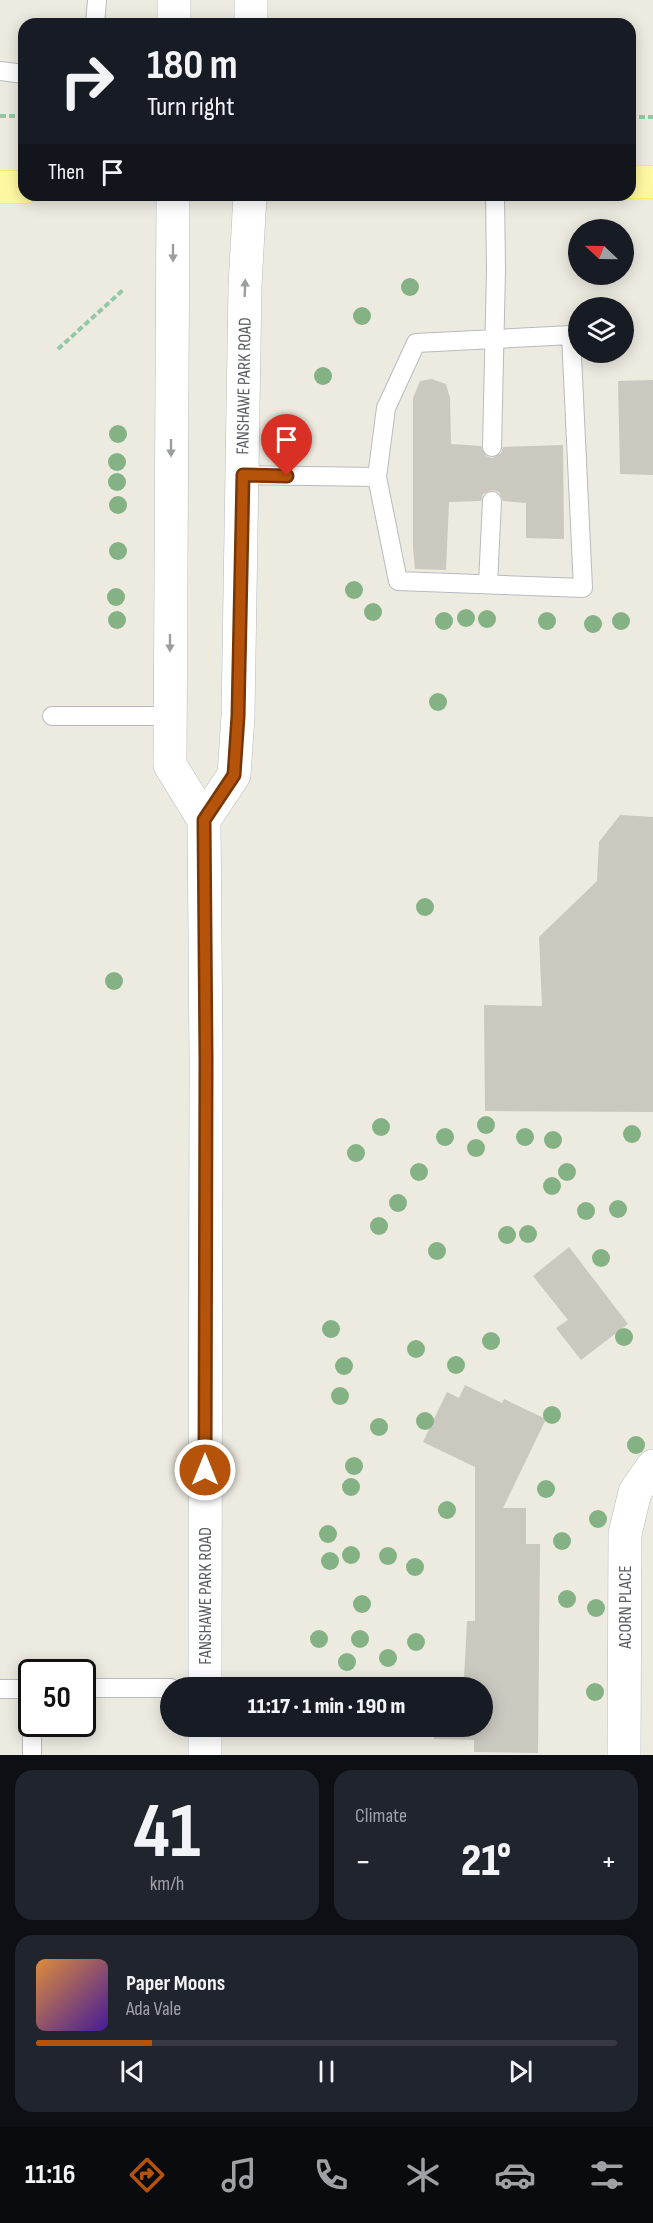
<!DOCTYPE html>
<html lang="en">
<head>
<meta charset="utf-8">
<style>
  body { margin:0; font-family:"Sofia Sans Condensed",sans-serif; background:#20242c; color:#f1f3f6; height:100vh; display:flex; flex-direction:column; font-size:22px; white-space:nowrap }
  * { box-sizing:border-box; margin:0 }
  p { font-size:20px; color:#9ea1a6 }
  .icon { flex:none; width:33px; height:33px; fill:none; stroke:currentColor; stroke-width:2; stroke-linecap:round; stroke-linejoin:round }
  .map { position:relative; height:1755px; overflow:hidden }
  .side { display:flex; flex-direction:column; gap:15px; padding:15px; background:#0d0f14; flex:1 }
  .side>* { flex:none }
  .guide { position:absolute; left:18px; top:18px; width:618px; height:183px; border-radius:18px; box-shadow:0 3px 15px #0003; background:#171b24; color:#f1f3f6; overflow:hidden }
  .needle { width:39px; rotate:292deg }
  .fabs { position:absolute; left:568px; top:219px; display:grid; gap:12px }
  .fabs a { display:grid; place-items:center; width:66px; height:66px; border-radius:50%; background:#171b24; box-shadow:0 3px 15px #0003; font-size:30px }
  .speed { position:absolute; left:18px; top:1659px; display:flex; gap:12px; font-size:30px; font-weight:700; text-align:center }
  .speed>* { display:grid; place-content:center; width:78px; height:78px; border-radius:50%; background:#171b24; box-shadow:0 3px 15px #0003; line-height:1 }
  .speed .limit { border:3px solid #111; border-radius:9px; background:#fff; color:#111 }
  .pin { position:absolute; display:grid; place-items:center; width:51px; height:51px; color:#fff; margin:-62px -26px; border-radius:50% 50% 50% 0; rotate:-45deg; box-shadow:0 0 6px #0007 }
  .pin .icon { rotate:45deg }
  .me { position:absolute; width:66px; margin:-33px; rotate:0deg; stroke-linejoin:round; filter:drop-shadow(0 0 4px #0008) }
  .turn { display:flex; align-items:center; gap:21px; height:126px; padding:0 30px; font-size:27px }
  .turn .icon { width:78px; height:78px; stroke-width:2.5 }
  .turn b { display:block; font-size:42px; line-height:51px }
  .then { display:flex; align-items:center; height:57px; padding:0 30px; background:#0003; gap:12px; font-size:22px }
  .big { font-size:45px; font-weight:800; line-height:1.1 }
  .side .widget { flex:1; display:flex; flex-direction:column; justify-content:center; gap:9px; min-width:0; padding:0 21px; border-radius:18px; background:#20242c }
  .side .dial { align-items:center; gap:0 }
  .dial b { font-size:78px; line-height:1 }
  .song { display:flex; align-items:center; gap:18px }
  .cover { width:72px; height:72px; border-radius:9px; background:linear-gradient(135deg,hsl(30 70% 55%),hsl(260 70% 35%)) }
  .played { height:6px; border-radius:3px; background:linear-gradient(90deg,#b45309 20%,#363941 20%) }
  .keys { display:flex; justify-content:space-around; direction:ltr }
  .heat { display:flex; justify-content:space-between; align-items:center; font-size:33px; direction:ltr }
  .side .tiles { flex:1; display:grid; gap:15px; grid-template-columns:1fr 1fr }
  .widget:last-child { grid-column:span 2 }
  .trip { position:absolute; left:160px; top:1677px; width:333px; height:60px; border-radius:30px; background:#171b24; box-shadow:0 3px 15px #0003; font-weight:800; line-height:60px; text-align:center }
  .dock { display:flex; height:96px; justify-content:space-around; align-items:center; background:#090b0e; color:#9ea1a6 }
  .dock .icon { width:42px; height:42px }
  .dock .active { color:#b45309 }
  .dock b { font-size:27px; color:#f1f3f6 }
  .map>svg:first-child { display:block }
  .building { fill:#cac8bf }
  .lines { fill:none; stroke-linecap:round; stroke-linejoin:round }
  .service-casing { stroke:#b8bac0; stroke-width:20 }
  .minor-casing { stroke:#b8bac0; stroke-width:34 }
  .secondary-casing { stroke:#b6b9c0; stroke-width:34 }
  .primary-casing { stroke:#fbd84b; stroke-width:34 }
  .path { stroke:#93c8a6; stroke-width:4; stroke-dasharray:6 3; stroke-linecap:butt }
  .service { stroke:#fff; stroke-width:18 }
  .minor { stroke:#fff; stroke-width:33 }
  .secondary { stroke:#fff; stroke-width:33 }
  .primary { stroke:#fff8a3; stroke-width:33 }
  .tree { fill:#84b284 }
  .oneway { fill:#9b9da1 }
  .route-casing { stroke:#753606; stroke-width:15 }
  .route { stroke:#b45309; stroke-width:10 }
  .labels { text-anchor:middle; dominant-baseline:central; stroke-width:6; stroke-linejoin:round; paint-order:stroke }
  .street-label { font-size:18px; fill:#595c62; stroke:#fff }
</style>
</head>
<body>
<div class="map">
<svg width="653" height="1755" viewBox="0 0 653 1755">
  <rect width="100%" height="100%" fill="#edebe0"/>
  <g class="building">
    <polygon points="432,379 446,384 450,398 451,444 481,446 486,456 492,458 501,453 503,447 563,445 564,539 526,538 526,503 503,501 499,492 492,490 483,494 481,501 449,502 446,570 415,569 413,548 413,398 420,381"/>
    <polygon points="653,380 653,475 620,474 618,381"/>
    <polygon points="620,815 653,817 653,1112 485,1111 484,1005 542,1006 539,937 597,881 599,842"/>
    <polygon points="569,1247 628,1324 581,1360 556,1328 568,1320 533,1276"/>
    <polygon points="465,1385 502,1403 504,1399 546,1419 503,1508 526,1508 526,1544 540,1544 538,1753 474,1752 474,1740 434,1739 434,1726 483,1726 483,1688 434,1688 435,1679 464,1679 467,1621 475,1621 475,1467 423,1442 447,1392 459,1398"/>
  </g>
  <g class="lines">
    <defs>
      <g id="service">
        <polyline points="95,24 97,0"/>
        <polyline points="0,71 24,74"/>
        <polyline points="492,447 496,270 495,195"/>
        <polyline points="243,475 377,477 398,581 583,588 571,335 416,343 386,408 377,477"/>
        <polyline points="488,584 492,501"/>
        <polyline points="52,716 170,716"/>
        <polyline points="82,1688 171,1688"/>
        <polyline points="0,1689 32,1689"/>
        <polyline points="32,1724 32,1755"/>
      </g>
      <polyline id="minor" points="624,1755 625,1534 635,1492 653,1466"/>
      <g id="secondary">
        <polyline points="251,0 251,24"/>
        <polyline points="174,24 174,0"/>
        <polyline points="173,195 170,765 204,820 206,1059 205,1688"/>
        <polyline points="204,820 234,775 238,716 245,286 250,195"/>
        <polyline points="205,1755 205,1726"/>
      </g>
      <g id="primary">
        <polyline points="630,182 653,182"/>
        <polyline points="0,187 24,187"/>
      </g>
    </defs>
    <use href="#service" class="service-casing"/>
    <use href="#minor" class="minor-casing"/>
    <use href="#secondary" class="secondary-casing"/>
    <use href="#primary" class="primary-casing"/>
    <g class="path">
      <polyline points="0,116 24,116"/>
      <polyline points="630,117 653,117"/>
      <polyline points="58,349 123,290"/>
    </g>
    <use href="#service" class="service"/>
    <use href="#minor" class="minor"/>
    <use href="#secondary" class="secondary"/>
    <use href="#primary" class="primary"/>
  </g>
  <g class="tree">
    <circle cx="410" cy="287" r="9"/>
    <circle cx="362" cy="316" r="9"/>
    <circle cx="323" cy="376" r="9"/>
    <circle cx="118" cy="434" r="9"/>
    <circle cx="117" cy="462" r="9"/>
    <circle cx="117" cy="482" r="9"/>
    <circle cx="118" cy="505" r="9"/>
    <circle cx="118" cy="551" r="9"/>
    <circle cx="354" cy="590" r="9"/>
    <circle cx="116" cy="597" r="9"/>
    <circle cx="373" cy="612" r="9"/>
    <circle cx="466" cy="618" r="9"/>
    <circle cx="487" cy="619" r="9"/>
    <circle cx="117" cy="620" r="9"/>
    <circle cx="444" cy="621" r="9"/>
    <circle cx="547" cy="621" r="9"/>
    <circle cx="621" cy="621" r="9"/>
    <circle cx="593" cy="624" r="9"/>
    <circle cx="438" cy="702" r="9"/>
    <circle cx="425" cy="907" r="9"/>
    <circle cx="114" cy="981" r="9"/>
    <circle cx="486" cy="1125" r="9"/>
    <circle cx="381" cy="1127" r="9"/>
    <circle cx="632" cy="1134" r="9"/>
    <circle cx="445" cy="1137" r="9"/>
    <circle cx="525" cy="1137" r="9"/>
    <circle cx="553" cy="1140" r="9"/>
    <circle cx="476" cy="1148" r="9"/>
    <circle cx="356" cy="1153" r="9"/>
    <circle cx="419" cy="1172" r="9"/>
    <circle cx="567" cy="1172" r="9"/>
    <circle cx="552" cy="1186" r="9"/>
    <circle cx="398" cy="1203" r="9"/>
    <circle cx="618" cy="1209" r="9"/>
    <circle cx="586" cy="1211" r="9"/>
    <circle cx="379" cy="1226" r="9"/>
    <circle cx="528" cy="1234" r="9"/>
    <circle cx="507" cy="1235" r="9"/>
    <circle cx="437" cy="1251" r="9"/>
    <circle cx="601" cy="1258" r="9"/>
    <circle cx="331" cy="1329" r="9"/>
    <circle cx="624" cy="1337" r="9"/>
    <circle cx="491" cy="1341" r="9"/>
    <circle cx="416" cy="1349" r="9"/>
    <circle cx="456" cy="1365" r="9"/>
    <circle cx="344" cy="1366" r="9"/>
    <circle cx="340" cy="1396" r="9"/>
    <circle cx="552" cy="1415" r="9"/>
    <circle cx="425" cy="1421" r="9"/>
    <circle cx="379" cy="1427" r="9"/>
    <circle cx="636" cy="1445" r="9"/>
    <circle cx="354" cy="1466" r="9"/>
    <circle cx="351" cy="1487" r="9"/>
    <circle cx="546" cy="1489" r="9"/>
    <circle cx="447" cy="1510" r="9"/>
    <circle cx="598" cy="1519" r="9"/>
    <circle cx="328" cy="1534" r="9"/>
    <circle cx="562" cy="1541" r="9"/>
    <circle cx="351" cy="1555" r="9"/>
    <circle cx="388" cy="1556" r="9"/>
    <circle cx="330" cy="1561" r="9"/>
    <circle cx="415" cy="1567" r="9"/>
    <circle cx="567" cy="1599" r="9"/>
    <circle cx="362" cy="1604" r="9"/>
    <circle cx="596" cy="1608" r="9"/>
    <circle cx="319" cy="1639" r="9"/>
    <circle cx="360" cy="1639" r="9"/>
    <circle cx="416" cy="1642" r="9"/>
    <circle cx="388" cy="1658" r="9"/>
    <circle cx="347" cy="1662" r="9"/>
    <circle cx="595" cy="1692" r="9"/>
  </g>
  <defs><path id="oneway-solid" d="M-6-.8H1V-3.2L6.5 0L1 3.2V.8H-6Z" transform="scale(1.5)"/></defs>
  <g class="oneway">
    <use href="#oneway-solid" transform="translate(173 253) rotate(90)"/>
    <use href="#oneway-solid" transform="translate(245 288) rotate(-88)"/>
    <use href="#oneway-solid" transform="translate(171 448) rotate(90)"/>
    <use href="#oneway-solid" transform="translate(170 643) rotate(90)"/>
  </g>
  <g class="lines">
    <defs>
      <polyline id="route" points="205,1470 206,1059 204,820 234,775 238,716 243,475 287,476"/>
    </defs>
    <use href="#route" class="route-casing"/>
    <use href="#route" class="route"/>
  </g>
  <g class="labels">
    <g class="street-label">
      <text transform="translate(244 386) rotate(-89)">FANSHAWE PARK ROAD</text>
      <text transform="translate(205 1596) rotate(-90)">FANSHAWE PARK ROAD</text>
      <text transform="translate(625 1607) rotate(-90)">ACORN PLACE</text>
    </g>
  </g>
</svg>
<div class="fabs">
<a><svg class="needle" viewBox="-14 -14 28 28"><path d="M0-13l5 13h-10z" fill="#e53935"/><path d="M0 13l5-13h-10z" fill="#9ea1a6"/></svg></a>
<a><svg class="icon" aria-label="layers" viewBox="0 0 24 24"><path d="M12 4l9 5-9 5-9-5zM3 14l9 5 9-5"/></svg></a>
</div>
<div class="speed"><div class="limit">50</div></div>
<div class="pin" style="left:287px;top:476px;background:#d93025"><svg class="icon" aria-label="arrive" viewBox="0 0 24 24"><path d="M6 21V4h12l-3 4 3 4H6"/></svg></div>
<svg class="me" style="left:205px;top:1470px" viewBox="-20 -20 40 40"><circle r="17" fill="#b45309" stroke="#fff" stroke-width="3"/><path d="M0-11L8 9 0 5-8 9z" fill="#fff"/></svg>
<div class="trip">11:17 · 1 min · 190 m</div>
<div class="guide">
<div class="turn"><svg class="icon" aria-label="right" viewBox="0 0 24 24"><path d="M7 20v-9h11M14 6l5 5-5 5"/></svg><div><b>180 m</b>Turn right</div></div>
<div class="then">Then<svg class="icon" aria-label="arrive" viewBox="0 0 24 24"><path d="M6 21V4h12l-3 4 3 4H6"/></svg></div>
</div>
</div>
<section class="side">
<div class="tiles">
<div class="widget dial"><b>41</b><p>km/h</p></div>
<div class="widget"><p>Climate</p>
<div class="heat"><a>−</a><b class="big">21°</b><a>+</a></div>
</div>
<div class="widget">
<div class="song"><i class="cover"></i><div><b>Paper Moons</b><p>Ada Vale</p></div></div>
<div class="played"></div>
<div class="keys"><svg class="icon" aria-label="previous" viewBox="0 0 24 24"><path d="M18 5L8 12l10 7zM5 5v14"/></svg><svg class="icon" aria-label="pause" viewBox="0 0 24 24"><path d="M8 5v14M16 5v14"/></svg><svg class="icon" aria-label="next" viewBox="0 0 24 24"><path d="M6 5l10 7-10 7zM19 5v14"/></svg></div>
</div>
</div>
</section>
<nav class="dock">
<b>11:16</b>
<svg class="icon active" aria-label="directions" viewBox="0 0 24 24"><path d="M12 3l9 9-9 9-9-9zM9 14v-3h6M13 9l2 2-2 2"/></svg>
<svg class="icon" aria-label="music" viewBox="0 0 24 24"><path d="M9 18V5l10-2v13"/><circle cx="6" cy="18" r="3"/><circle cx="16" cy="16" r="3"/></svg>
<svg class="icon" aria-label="phone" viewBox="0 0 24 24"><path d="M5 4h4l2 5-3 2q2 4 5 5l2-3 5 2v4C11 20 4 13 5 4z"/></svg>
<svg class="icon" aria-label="climate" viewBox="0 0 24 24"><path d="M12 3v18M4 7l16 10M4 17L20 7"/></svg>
<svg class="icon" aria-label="car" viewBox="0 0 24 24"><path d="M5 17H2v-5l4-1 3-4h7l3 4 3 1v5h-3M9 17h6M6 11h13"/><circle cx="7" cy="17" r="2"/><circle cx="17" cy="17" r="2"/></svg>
<svg class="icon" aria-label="filters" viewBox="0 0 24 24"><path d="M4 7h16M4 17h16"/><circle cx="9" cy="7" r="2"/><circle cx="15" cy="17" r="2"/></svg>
</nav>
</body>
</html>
